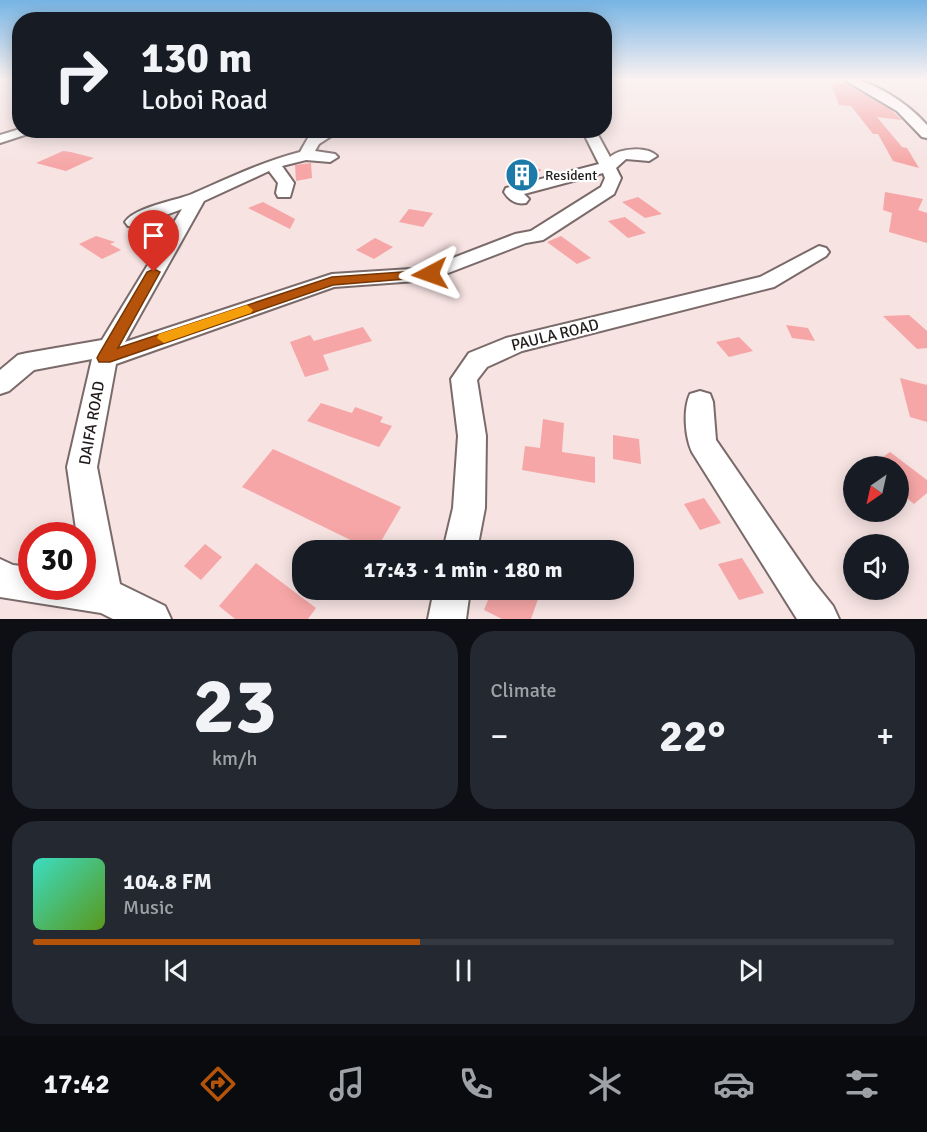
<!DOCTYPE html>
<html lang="en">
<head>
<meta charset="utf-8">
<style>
  body { margin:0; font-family:Signika,sans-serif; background:#242831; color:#f1f3f6; height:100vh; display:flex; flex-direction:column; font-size:22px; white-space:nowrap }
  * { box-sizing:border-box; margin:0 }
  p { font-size:20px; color:#9ea1a6 }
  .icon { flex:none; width:33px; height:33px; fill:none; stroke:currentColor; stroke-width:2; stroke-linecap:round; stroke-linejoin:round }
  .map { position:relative; height:619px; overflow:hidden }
  .details { display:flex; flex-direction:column; gap:12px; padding:12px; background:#0d0f14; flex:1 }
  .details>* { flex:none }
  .hud { position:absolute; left:12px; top:12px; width:600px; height:126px; border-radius:24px; box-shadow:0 3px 15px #0003; background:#171b24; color:#f1f3f6; overflow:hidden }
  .needle { width:39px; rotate:214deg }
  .tools { position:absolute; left:843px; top:456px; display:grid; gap:12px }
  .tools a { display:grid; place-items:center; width:66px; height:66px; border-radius:50%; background:#171b24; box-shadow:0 3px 15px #0003; font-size:30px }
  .speed { position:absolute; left:18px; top:522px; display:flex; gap:12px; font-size:30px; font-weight:700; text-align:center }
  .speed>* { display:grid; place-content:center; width:78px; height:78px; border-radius:50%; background:#171b24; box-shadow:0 3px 15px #0003; line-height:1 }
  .speed .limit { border:9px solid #d22; background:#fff; color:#111 }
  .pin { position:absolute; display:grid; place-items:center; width:51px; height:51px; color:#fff; margin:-62px -26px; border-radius:50% 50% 50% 0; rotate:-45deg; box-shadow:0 0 6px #0007 }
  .pin .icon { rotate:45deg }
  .me { position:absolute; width:66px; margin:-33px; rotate:266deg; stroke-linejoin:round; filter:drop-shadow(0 0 4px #0008) }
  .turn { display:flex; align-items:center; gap:21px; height:126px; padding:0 30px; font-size:27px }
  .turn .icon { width:78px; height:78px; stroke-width:2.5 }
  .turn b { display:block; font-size:42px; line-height:51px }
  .big { font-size:45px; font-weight:700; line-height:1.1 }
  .details .card { flex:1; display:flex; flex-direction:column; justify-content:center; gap:9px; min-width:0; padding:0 21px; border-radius:24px; background:#242831 }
  .details .dial { align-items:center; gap:0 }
  .dial b { font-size:78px; line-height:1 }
  .song { display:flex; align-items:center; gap:18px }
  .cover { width:72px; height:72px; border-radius:9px; background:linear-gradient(135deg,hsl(170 70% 55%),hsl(90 70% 35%)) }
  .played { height:6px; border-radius:3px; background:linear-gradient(90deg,#b45309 45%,#363941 45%) }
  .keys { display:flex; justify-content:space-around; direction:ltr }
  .heat { display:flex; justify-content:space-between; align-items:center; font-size:33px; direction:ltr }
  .details .tiles { flex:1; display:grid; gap:12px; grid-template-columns:1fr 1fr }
  .card:last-child { grid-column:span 2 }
  .trip { position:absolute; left:292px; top:540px; width:342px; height:60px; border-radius:24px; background:#171b24; box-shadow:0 3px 15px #0003; font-weight:700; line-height:60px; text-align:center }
  .dock { display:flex; height:96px; justify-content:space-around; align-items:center; background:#090b0e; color:#9ea1a6 }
  .dock .icon { width:42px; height:42px }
  .dock .active { color:#b45309 }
  .dock b { font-size:27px; color:#f1f3f6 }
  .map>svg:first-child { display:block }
  .building { fill:#f6a6a6 }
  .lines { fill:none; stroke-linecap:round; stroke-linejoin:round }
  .minor-casing { stroke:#7a6a6a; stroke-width:4 }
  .minor { fill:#fff; fill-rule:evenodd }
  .route { fill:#b45309; stroke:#753606; stroke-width:1.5 }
  .slow { fill:#f59e0b }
  .labels { text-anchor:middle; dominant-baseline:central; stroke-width:4.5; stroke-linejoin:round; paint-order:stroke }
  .far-poi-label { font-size:14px; fill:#221b1b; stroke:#fff; text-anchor:start }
  .street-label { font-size:16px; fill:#221b1b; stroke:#fff }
</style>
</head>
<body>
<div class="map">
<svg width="927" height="619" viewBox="0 0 927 619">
  <rect width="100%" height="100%" fill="#f6e3e2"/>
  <g class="building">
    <polygon points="835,83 845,83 890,109 902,120 877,117 902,147 907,148 919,168 893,161 878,134 873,134 851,106 839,105 831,85 838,85"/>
    <polygon points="63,151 71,152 94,158 66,171 36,163"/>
    <polygon points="311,163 312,178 296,181 295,165"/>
    <polygon points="524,164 542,170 526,179 509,172"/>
    <polygon points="885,192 923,199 918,210 927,213 927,243 889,232 892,213 883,210"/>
    <polygon points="638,197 662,214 645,218 622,202"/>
    <polygon points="263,202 295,219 290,229 248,208"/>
    <polygon points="409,209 433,213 423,227 399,222"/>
    <polygon points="625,217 646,233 628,238 608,221"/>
    <polygon points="96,236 115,242 110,244 121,250 102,259 79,244"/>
    <polygon points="561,236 591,258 577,264 547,242"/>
    <polygon points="375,238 393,247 374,259 356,250"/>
    <polygon points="909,315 927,331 927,348 917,349 883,316"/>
    <polygon points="786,325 808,328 815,341 792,338"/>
    <polygon points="363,327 372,341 323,355 329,370 305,377 290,342 310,335 314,341"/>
    <polygon points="739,337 753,351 729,357 716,342"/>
    <polygon points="900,378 927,385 927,422 910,417"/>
    <polygon points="321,403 352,413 355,407 383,417 380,422 392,426 379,447 307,421"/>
    <polygon points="543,419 564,423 562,452 595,457 595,483 522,470 525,446 540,448"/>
    <polygon points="613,435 639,439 641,464 613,459"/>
    <polygon points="273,449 401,507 376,550 371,550 242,487"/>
    <polygon points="890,452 927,480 927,493 914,504 898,491 898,466 870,466"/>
    <polygon points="704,498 721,523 700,530 684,504"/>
    <polygon points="205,544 222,557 201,580 184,566"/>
    <polygon points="742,558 764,593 739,600 718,564"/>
    <polygon points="256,563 316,608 308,619 235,619 219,606"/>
    <polygon points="492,590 519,590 538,599 531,619 502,619 484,610"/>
  </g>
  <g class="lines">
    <defs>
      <g id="minor">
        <path d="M 843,79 C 870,77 910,105 927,125 L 927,138 L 922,137 L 897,111 Z"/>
        <polygon points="20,129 40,130 0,143 0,135"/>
        <path d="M 322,130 L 339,131 L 319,144 L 315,151 L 335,154 L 338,157 L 330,162 L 306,160 L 282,166 L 294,183 L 290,197 L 278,197 L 276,193 L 278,183 L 269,171 L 204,201 L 125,342 L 332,274 L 427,268 L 515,234 L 531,231 L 601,187 L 605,178 L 603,173 L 524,194 L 529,199 L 526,203 C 516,205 509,200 504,192 L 506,188 L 599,164 L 586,138 L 588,135 L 598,135 L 610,157 C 620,148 647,146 657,156 L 649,161 L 626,159 L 616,168 L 621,178 L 614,194 L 543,240 L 526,243 L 430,280 L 334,287 L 116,364 L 97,467 L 120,584 L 165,606 L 171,619 L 113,619 L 101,613 L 0,597 L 0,559 L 13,565 L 32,567 L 32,586 L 82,586 L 82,536 L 77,536 L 67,467 L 92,359 L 34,370 L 9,391 L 0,394 L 0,370 L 18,355 L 27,353 L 102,340 L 182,209 L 134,227 L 128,226 L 125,222 C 135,207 175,201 192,194 C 229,178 262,162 300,152 L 308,138 Z"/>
        <polygon points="819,246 826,248 829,252 826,256 774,287 522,351 487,367 477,380 486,436 485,508 477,550 443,550 453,508 458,436 451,379 469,353 506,338 760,277"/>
        <path d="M 700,391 L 710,394 L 713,402 L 716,440 L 813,581 L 833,606 L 839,619 L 797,619 L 692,452 C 685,437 683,409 690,394 Z"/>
        <polygon points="434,590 470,590 466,619 428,619"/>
      </g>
    </defs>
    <use href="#minor" class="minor-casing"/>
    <use href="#minor" class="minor"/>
  </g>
  <linearGradient id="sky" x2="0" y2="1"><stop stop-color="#76b4e4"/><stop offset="0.48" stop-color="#fbf2f2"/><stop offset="1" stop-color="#fbf2f2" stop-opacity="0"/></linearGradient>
  <rect width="927" height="165" fill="url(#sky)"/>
  <polygon class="route" points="154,269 160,272 118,348 332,277 430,270 436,274 430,277 333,285 110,362 99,362 97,358 99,354 147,272"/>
  <polygon class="slow" points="247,305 253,310 251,313 164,343 157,338 159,334"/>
  <defs>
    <symbol id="building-disc" viewBox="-11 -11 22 22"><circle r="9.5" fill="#1d79a7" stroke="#fff"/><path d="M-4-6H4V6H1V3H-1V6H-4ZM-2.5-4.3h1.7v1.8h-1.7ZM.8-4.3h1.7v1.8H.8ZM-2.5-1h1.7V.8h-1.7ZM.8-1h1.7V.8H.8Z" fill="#fff"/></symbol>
  </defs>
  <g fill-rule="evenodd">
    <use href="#building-disc" x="503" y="156" width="38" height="38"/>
  </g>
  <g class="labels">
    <g class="far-poi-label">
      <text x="545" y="175">Resident</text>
    </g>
    <g class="street-label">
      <text transform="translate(555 335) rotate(-14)">PAULA ROAD</text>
      <text transform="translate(92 423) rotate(-80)">DAIFA ROAD</text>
    </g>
  </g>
</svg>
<div class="tools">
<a><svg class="needle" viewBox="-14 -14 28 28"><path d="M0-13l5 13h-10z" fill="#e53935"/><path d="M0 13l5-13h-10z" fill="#9ea1a6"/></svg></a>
<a><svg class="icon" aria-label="sound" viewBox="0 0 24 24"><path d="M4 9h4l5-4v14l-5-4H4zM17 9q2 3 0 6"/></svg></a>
</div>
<div class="speed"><div class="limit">30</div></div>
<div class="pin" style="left:154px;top:272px;background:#d93025"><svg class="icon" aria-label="arrive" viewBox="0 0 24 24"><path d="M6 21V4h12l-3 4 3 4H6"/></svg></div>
<svg class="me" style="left:430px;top:274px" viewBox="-20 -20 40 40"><path d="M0-17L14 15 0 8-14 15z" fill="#b45309" stroke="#fff" stroke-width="4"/></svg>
<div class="trip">17:43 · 1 min · 180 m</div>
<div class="hud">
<div class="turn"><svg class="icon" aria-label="right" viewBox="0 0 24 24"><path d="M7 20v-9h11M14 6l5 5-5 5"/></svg><div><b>130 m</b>Loboi Road</div></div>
</div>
</div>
<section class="details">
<div class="tiles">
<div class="card dial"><b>23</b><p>km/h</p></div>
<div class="card"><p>Climate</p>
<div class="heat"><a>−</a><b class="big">22°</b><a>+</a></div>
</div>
<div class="card">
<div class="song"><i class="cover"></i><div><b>104.8 FM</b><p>Music</p></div></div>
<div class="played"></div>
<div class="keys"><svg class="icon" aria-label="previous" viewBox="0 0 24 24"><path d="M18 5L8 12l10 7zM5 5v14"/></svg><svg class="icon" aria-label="pause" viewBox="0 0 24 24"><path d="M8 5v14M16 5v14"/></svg><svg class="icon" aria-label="next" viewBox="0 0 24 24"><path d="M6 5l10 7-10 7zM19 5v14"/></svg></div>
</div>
</div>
</section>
<nav class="dock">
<b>17:42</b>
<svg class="icon active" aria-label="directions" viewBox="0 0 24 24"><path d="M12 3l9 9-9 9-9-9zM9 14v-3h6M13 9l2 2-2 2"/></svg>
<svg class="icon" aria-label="music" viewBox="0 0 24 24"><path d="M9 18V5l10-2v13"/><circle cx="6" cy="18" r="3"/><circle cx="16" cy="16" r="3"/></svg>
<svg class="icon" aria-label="phone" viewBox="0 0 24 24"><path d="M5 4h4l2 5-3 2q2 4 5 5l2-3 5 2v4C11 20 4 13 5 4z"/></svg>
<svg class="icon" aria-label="climate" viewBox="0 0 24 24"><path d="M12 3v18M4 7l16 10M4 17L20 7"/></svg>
<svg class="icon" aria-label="car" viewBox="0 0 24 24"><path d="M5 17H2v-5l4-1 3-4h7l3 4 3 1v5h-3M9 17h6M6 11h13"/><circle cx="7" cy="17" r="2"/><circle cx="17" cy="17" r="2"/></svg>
<svg class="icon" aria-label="filters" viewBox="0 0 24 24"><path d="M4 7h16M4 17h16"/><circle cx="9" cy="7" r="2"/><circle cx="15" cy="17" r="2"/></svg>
</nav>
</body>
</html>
